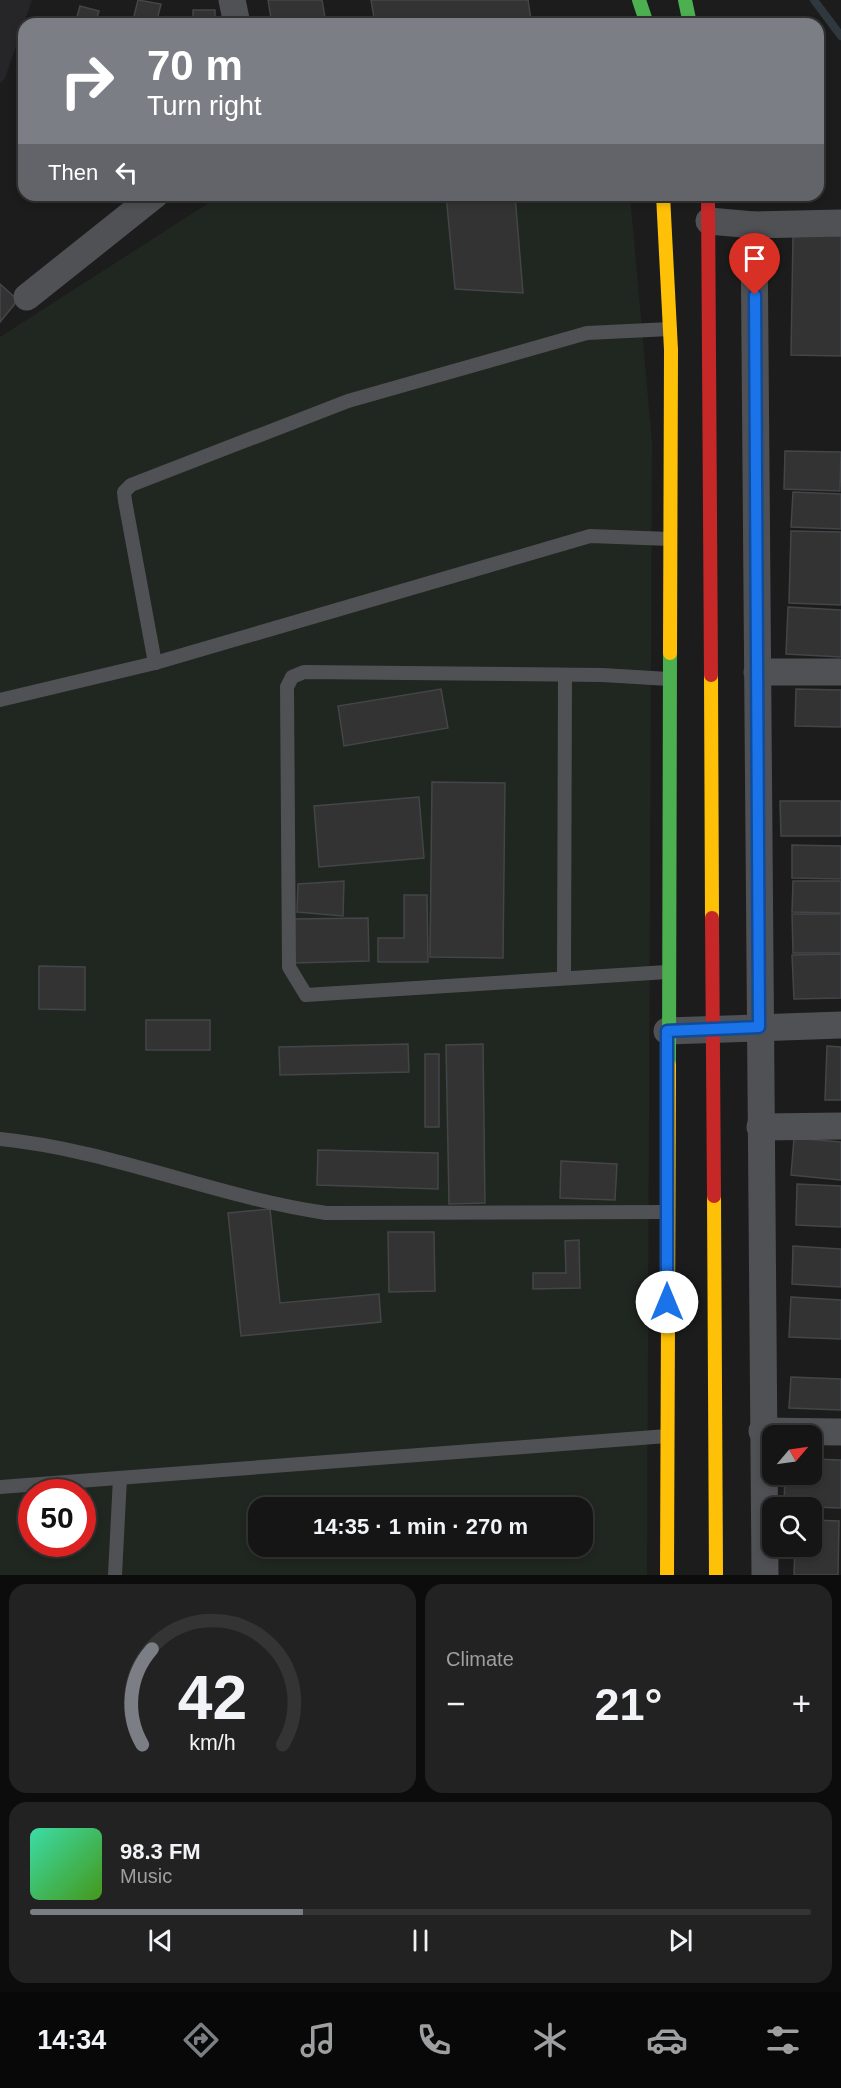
<!DOCTYPE html>
<html lang="en">
<head>
<meta charset="utf-8">
<style>
  body { margin:0; font-family:Helvetica,sans-serif; background:#222; color:#f1f3f6; height:100vh; display:flex; flex-direction:column; font-size:22px; white-space:nowrap }
  * { box-sizing:border-box; margin:0 }
  p { font-size:20px; color:#9d9fa0 }
  .icon { flex:none; width:33px; height:33px; fill:none; stroke:currentColor; stroke-width:2; stroke-linecap:round; stroke-linejoin:round }
  .map { position:relative; height:1575px; overflow:hidden }
  .details { display:flex; flex-direction:column; gap:9px; padding:9px; background:#0c0c0c; flex:1 }
  .details>* { flex:none }
  .top-card { position:absolute; left:18px; top:18px; width:806px; height:183px; border-radius:18px; box-shadow:0 3px 9px #0003,0 0 0 2px #343434; background:#7b7e84; color:#fff; overflow:hidden }
  .needle { width:39px; rotate:61deg }
  .controls { position:absolute; left:762px; top:1425px; display:grid; gap:12px }
  .controls a { display:grid; place-items:center; width:60px; height:60px; border-radius:12px; background:#151515; box-shadow:0 3px 9px #0003,0 0 0 2px #343434; font-size:30px }
  .speed { position:absolute; left:18px; top:1479px; display:flex; gap:12px; font-size:30px; font-weight:700; text-align:center }
  .speed>* { display:grid; place-content:center; width:78px; height:78px; border-radius:50%; background:#151515; box-shadow:0 3px 9px #0003,0 0 0 2px #343434; line-height:1 }
  .speed .limit { border:9px solid #d22; background:#fff; color:#111 }
  .pin { position:absolute; display:grid; place-items:center; width:51px; height:51px; color:#fff; margin:-62px -26px; border-radius:50% 50% 50% 0; rotate:-45deg; box-shadow:0 0 6px #0007 }
  .pin .icon { rotate:45deg }
  .me { position:absolute; width:66px; margin:-33px; rotate:0deg; stroke-linejoin:round; filter:drop-shadow(0 0 4px #0008) }
  .turn { display:flex; align-items:center; gap:21px; height:126px; padding:0 30px; font-size:27px }
  .turn .icon { width:78px; height:78px; stroke-width:2.5 }
  .turn b { display:block; font-size:42px; line-height:51px }
  .then { display:flex; align-items:center; height:57px; padding:0 30px; background:#0003; gap:12px; font-size:22px }
  .big { font-size:45px; font-weight:700; line-height:1.1 }
  .details .widget { flex:1; display:flex; flex-direction:column; justify-content:center; gap:9px; min-width:0; padding:0 21px; border-radius:18px; background:#222 }
  .details .dial { align-items:center; gap:0 }
  .dial svg { height:156px; overflow:visible; fill:none; stroke:#343434; stroke-width:7; stroke-linecap:round; text-anchor:middle }
  .dial text { fill:#f1f3f6; stroke:none }
  .song { display:flex; align-items:center; gap:18px }
  .cover { width:72px; height:72px; border-radius:9px; background:linear-gradient(135deg,hsl(160 70% 55%),hsl(100 70% 35%)) }
  .played { height:6px; border-radius:3px; background:linear-gradient(90deg,#7b7e84 35%,#343434 35%) }
  .keys { display:flex; justify-content:space-around; direction:ltr }
  .heat { display:flex; justify-content:space-between; align-items:center; font-size:33px; direction:ltr }
  .details .tiles { flex:1; display:grid; gap:9px; grid-template-columns:1fr 1fr }
  .widget:last-child { grid-column:span 2 }
  .trip { position:absolute; left:248px; top:1497px; width:345px; height:60px; border-radius:18px; background:#151515; box-shadow:0 3px 9px #0003,0 0 0 2px #343434; font-weight:700; line-height:60px; text-align:center }
  .tabs { display:flex; height:96px; justify-content:space-around; align-items:center; background:#080808; color:#9d9fa0 }
  .tabs .icon { width:42px; height:42px }
  .tabs .current { color:#7b7e84 }
  .tabs b { font-size:27px; color:#f1f3f6 }
  .map>svg:first-child { display:block }
  .built { fill:#262629 }
  .green { fill:#202620; fill-rule:evenodd }
  .lines { fill:none; stroke-linecap:round; stroke-linejoin:round }
  .stream { stroke:#2f383e; stroke-width:8 }
  .building { fill:#333334; stroke:#444548; stroke-width:1.5 }
  .lane { stroke:#505155; stroke-width:14 }
  .street { stroke:#505155; stroke-width:27 }
  .fast { stroke:#4caf50; stroke-width:14 }
  .slow { stroke:#ffc107; stroke-width:14 }
  .jam { stroke:#c62828; stroke-width:14 }
  .route-casing { stroke:#114b97; stroke-width:15 }
  .route { stroke:#1a73e8; stroke-width:10 }
</style>
</head>
<body>
<div class="map">
<svg width="841" height="1575" viewBox="0 0 841 1575">
  <rect width="100%" height="100%" fill="#1c1c1c"/>
  <polygon class="built" points="0,0 32,0 5,78 0,83"/>
  <path class="green" d="M 221,195 L 630,195 L 652,442 L 647,1575 L 0,1575 L 0,337 ZM 32,1492 L 82,1492 L 82,1544 L 32,1544 ZM 258,1508 L 582,1508 L 582,1546 L 258,1546 Z"/>
  <g class="lines">
    <polyline class="stream" points="814,0 841,36"/>
  </g>
  <g class="building">
    <polygon points="138,0 161,4 156,24 132,24"/>
    <polygon points="268,0 322,0 326,24 272,24"/>
    <polygon points="371,0 528,0 531,20 510,24 375,24"/>
    <polygon points="80,6 99,11 95,24 75,24"/>
    <rect x="193" y="10" width="22" height="14"/>
    <polygon points="446,195 515,195 523,293 455,289"/>
    <polygon points="793,235 841,236 841,356 791,355"/>
    <polygon points="0,284 18,300 0,322"/>
    <polygon points="785,451 841,452 840,491 784,489"/>
    <polygon points="793,492 841,494 841,529 791,527"/>
    <polygon points="791,531 841,532 841,605 789,603"/>
    <polygon points="788,607 841,610 841,657 786,654"/>
    <polygon points="441,689 448,728 344,746 338,706"/>
    <polygon points="796,689 841,690 841,727 795,726"/>
    <polygon points="432,782 505,783 503,958 430,957"/>
    <polygon points="419,797 424,858 319,867 314,806"/>
    <polygon points="780,801 841,801 841,836 781,836"/>
    <polygon points="792,845 841,846 841,879 792,878"/>
    <polygon points="344,881 343,916 297,912 298,884"/>
    <polygon points="793,881 841,881 841,913 792,912"/>
    <polygon points="404,895 427,895 428,962 378,962 378,938 404,938"/>
    <polygon points="792,914 841,914 841,953 793,953"/>
    <polygon points="368,918 369,961 294,963 293,919"/>
    <polygon points="841,954 841,998 794,999 792,955"/>
    <polygon points="39,966 85,967 85,1010 39,1009"/>
    <rect x="146" y="1020" width="64" height="30"/>
    <polygon points="408,1044 409,1072 280,1075 279,1047"/>
    <polygon points="483,1044 485,1203 449,1204 446,1045"/>
    <polygon points="827,1046 841,1047 841,1100 825,1100"/>
    <rect x="425" y="1054" width="14" height="73"/>
    <polygon points="794,1138 841,1142 841,1180 791,1175"/>
    <polygon points="318,1150 438,1153 438,1189 317,1185"/>
    <polygon points="561,1161 617,1164 615,1200 560,1198"/>
    <polygon points="797,1184 841,1186 841,1227 796,1225"/>
    <polygon points="270,1209 280,1303 379,1294 381,1322 241,1336 228,1213"/>
    <polygon points="388,1232 434,1232 435,1291 389,1292"/>
    <polygon points="579,1240 580,1288 533,1289 533,1273 566,1273 565,1241"/>
    <polygon points="793,1246 841,1249 841,1287 792,1284"/>
    <polygon points="791,1297 841,1300 841,1339 789,1337"/>
    <polygon points="791,1377 841,1379 841,1410 789,1408"/>
    <polygon points="812,1459 841,1460 841,1508 784,1506 785,1474 812,1474"/>
    <polygon points="812,1520 839,1521 838,1575 794,1575 795,1546 812,1546"/>
  </g>
  <g class="lines">
    <g class="lane">
      <polyline points="155,663 125,501 124,492 131,485 348,401 587,333 670,329"/>
      <polyline points="0,700 155,663 590,536 670,539"/>
      <polyline points="667,972 306,995 289,967 287,687 292,677 304,672 602,675 669,679"/>
      <polyline points="564,978 565,675"/>
      <path d="M 0,1139 C 111,1150 216,1197 326,1213 L 667,1212"/>
      <polyline points="0,1487 667,1436"/>
      <polyline points="115,1575 120,1478"/>
    </g>
    <g class="street">
      <polyline points="232,0 237,24"/>
      <polyline points="709,221 754,225 841,223"/>
      <polyline points="754,225 765,1575"/>
      <polyline points="27,297 155,195"/>
      <polyline points="757,672 841,672"/>
      <polyline points="667,1031 841,1025"/>
      <polyline points="760,1127 841,1126"/>
      <polyline points="762,1431 841,1432"/>
    </g>
    <g class="fast">
      <polyline points="639,0 647,24"/>
      <polyline points="685,0 690,24"/>
      <polyline points="669,1065 670,653"/>
    </g>
    <g class="slow">
      <polyline points="663,195 671,350 670,653"/>
      <polyline points="711,675 712,918"/>
      <polyline points="714,1196 716,1575"/>
      <polyline points="667,1575 669,1065"/>
    </g>
    <g class="jam">
      <polyline points="708,195 711,675"/>
      <polyline points="712,918 714,1196"/>
    </g>
  </g>
  <g class="lines">
    <defs>
      <polyline id="route" points="667,1302 667,1031 759,1027 755,295"/>
    </defs>
    <use href="#route" class="route-casing"/>
    <use href="#route" class="route"/>
  </g>
</svg>
<div class="controls">
<a><svg class="needle" viewBox="-14 -14 28 28"><path d="M0-13l5 13h-10z" fill="#e53935"/><path d="M0 13l5-13h-10z" fill="#9d9fa0"/></svg></a>
<a><svg class="icon" aria-label="search" viewBox="0 0 24 24"><circle cx="10" cy="10" r="6"/><path d="M15 15l6 6"/></svg></a>
</div>
<div class="speed"><div class="limit">50</div></div>
<div class="pin" style="left:755px;top:295px;background:#d93025"><svg class="icon" aria-label="arrive" viewBox="0 0 24 24"><path d="M6 21V4h12l-3 4 3 4H6"/></svg></div>
<svg class="me" style="left:667px;top:1302px" viewBox="-20 -20 40 40"><circle r="19" fill="#fff"/><path d="M0-13L10 11 0 6-10 11z" fill="#1a73e8"/></svg>
<div class="trip">14:35 · 1 min · 270 m</div>
<div class="top-card">
<div class="turn"><svg class="icon" aria-label="right" viewBox="0 0 24 24"><path d="M7 20v-9h11M14 6l5 5-5 5"/></svg><div><b>70 m</b>Turn right</div></div>
<div class="then">Then<svg class="icon" aria-label="left" viewBox="0 0 24 24"><path d="M17 20v-9H6M10 6l-5 5 5 5"/></svg></div>
</div>
</div>
<section class="details">
<div class="tiles">
<div class="widget dial"><svg viewBox="0 0 100 80">
<path d="M14 69A42 42 0 1 1 86 69"/>
<path d="M14 69A42 42 0 0 1 19 20" stroke="#7b7e84"/>
<text x="50" y="56" font-size="32" font-weight="700">42</text>
<text x="50" y="72" font-size="11">km/h</text>
</svg></div>
<div class="widget"><p>Climate</p>
<div class="heat"><a>−</a><b class="big">21°</b><a>+</a></div>
</div>
<div class="widget">
<div class="song"><i class="cover"></i><div><b>98.3 FM</b><p>Music</p></div></div>
<div class="played"></div>
<div class="keys"><svg class="icon" aria-label="previous" viewBox="0 0 24 24"><path d="M18 5L8 12l10 7zM5 5v14"/></svg><svg class="icon" aria-label="pause" viewBox="0 0 24 24"><path d="M8 5v14M16 5v14"/></svg><svg class="icon" aria-label="next" viewBox="0 0 24 24"><path d="M6 5l10 7-10 7zM19 5v14"/></svg></div>
</div>
</div>
</section>
<nav class="tabs">
<b>14:34</b>
<svg class="icon current" aria-label="directions" viewBox="0 0 24 24"><path d="M12 3l9 9-9 9-9-9zM9 14v-3h6M13 9l2 2-2 2"/></svg>
<svg class="icon" aria-label="music" viewBox="0 0 24 24"><path d="M9 18V5l10-2v13"/><circle cx="6" cy="18" r="3"/><circle cx="16" cy="16" r="3"/></svg>
<svg class="icon" aria-label="phone" viewBox="0 0 24 24"><path d="M5 4h4l2 5-3 2q2 4 5 5l2-3 5 2v4C11 20 4 13 5 4z"/></svg>
<svg class="icon" aria-label="climate" viewBox="0 0 24 24"><path d="M12 3v18M4 7l16 10M4 17L20 7"/></svg>
<svg class="icon" aria-label="car" viewBox="0 0 24 24"><path d="M5 17H2v-5l4-1 3-4h7l3 4 3 1v5h-3M9 17h6M6 11h13"/><circle cx="7" cy="17" r="2"/><circle cx="17" cy="17" r="2"/></svg>
<svg class="icon" aria-label="filters" viewBox="0 0 24 24"><path d="M4 7h16M4 17h16"/><circle cx="9" cy="7" r="2"/><circle cx="15" cy="17" r="2"/></svg>
</nav>
</body>
</html>
